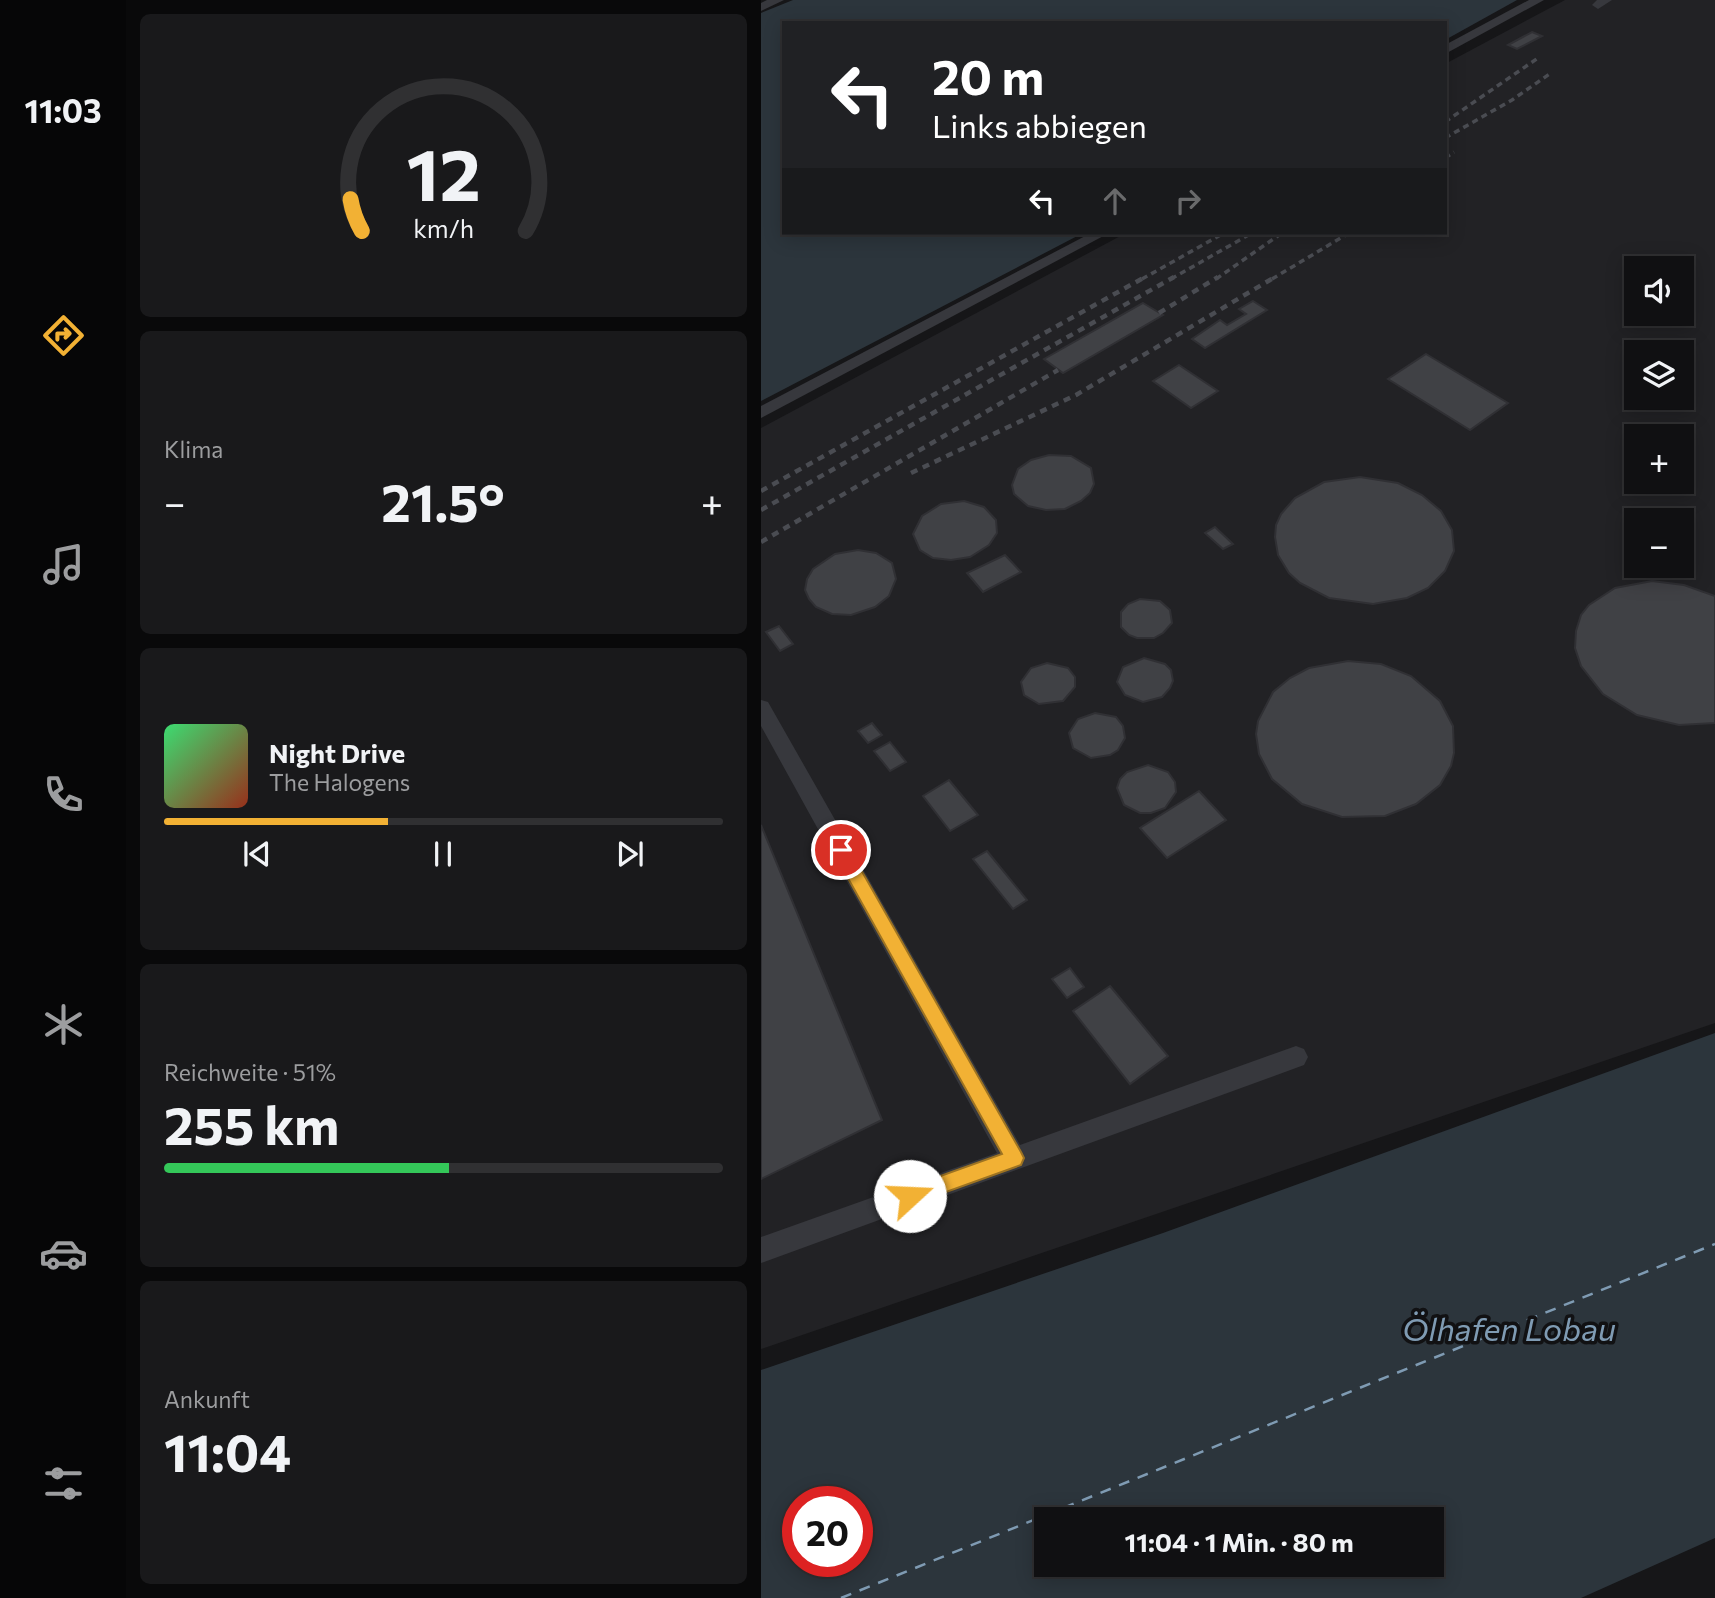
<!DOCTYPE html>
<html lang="de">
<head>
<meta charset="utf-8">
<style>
  body { margin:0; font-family:Commissioner,sans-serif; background:#19191b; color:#f1f3f6; height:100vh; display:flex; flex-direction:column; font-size:26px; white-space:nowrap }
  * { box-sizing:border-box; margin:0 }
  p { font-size:23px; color:#9c9d9f }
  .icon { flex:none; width:38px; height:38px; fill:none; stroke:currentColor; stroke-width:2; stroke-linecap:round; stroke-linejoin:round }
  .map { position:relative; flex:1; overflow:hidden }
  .panel { display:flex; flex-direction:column; gap:14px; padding:14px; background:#09090a; width:635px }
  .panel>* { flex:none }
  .top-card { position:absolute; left:21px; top:21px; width:665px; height:214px; border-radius:0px; box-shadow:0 4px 18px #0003,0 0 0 2px #303032; background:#202124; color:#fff; overflow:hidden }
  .tools { position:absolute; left:863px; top:256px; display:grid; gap:14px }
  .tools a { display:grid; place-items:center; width:70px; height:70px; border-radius:0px; background:#101012; box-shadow:0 4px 18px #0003,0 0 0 2px #303032; font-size:35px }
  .speed { position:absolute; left:21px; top:1486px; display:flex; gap:14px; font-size:35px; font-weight:700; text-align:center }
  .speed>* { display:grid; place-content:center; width:91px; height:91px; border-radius:50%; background:#101012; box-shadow:0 4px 18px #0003,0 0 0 2px #303032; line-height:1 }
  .speed .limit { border:10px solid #d22; background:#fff; color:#111 }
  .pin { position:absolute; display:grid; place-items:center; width:60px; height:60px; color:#fff; margin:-30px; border:4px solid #fff; border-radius:50%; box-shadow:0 2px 7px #0007 }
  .me { position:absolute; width:77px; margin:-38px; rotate:70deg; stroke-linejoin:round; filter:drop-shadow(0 0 5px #0008) }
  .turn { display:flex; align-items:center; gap:24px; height:147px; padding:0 35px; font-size:32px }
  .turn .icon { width:91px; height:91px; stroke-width:2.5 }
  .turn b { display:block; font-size:49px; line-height:60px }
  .lanes { display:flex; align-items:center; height:66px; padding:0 35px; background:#0003; justify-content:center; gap:35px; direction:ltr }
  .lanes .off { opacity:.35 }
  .big { font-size:52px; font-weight:700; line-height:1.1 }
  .panel .tile { flex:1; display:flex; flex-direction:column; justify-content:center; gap:10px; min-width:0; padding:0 24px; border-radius:10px; background:#19191b }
  .panel .dial { align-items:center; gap:0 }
  .dial svg { height:182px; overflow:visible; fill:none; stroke:#303032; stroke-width:7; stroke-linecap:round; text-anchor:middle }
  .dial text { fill:#f1f3f6; stroke:none }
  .song { display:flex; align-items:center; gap:21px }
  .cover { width:84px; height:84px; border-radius:10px; background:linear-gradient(135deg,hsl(140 70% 55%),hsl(10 70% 35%)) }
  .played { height:7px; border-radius:4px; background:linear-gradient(90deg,#f2b134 40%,#303032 40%) }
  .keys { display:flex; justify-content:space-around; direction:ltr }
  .heat { display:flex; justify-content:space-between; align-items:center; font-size:38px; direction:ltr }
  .charge { height:10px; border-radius:5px; background:linear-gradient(90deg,#34c759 51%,#303032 0) }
  .trip { position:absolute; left:273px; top:1507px; width:410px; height:70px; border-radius:0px; background:#101012; box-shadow:0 4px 18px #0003,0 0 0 2px #303032; font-weight:700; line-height:70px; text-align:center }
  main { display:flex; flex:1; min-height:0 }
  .dock { display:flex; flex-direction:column; width:126px; justify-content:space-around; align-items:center; background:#060607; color:#9c9d9f }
  .dock .icon { width:49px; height:49px }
  .dock .selected { color:#f2b134 }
  .dock b { font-size:32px; color:#f1f3f6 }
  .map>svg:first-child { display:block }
  .built { fill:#222225; fill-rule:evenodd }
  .water { fill:#2c353c; fill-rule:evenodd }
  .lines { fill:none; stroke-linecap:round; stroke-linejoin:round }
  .ferry { stroke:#7f9bb3; stroke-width:2.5; stroke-dasharray:11 9; stroke-linecap:butt }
  .building { fill:#404145; stroke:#303034; stroke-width:2 }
  .service { fill:#37383d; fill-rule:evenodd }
  .rail-far1 { stroke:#4a4c52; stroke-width:3.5; stroke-dasharray:6 4.5; stroke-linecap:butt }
  .rail { stroke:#4a4c52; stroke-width:4.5; stroke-dasharray:7 6; stroke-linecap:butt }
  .route { fill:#f2b134; stroke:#9d7322; stroke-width:2 }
  .labels { text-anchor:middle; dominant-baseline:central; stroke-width:7; stroke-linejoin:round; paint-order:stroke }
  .near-water-label { font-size:32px; font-style:italic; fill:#7f9bb3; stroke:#111113 }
</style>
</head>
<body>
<main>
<nav class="dock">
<b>11:03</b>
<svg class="icon selected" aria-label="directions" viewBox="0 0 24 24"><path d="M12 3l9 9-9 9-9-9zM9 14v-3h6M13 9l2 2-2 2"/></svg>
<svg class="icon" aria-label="music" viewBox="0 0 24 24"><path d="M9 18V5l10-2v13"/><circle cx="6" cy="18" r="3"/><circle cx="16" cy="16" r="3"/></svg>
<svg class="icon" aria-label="phone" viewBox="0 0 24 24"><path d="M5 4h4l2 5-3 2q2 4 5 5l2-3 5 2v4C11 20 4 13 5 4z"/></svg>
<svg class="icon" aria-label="climate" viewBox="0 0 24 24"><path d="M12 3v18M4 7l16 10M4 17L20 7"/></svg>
<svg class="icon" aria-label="car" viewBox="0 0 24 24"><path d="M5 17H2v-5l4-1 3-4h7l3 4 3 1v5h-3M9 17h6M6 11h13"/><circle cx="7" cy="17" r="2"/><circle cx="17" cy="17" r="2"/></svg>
<svg class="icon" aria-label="filters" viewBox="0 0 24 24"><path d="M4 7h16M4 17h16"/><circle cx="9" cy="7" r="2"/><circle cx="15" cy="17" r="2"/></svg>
</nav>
<section class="panel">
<div class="tile dial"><svg viewBox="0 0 100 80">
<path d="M14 69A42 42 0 1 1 86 69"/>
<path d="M14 69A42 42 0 0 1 9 55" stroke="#f2b134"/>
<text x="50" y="56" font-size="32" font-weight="700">12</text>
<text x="50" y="72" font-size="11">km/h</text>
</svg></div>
<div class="tile"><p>Klima</p>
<div class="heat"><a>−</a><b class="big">21.5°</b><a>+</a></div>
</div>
<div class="tile">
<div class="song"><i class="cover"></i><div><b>Night Drive</b><p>The Halogens</p></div></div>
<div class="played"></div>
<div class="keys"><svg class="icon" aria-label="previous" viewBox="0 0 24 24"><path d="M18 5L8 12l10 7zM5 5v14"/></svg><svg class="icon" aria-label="pause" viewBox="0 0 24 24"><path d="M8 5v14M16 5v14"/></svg><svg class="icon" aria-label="next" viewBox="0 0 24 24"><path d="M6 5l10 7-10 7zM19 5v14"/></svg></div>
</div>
<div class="tile"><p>Reichweite · 51%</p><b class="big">255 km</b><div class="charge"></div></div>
<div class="tile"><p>Ankunft</p><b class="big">11:04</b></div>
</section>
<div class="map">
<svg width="954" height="1598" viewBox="0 0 954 1598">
  <rect width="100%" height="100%" fill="#161618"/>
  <path class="built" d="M 804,0 L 954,0 L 954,1023 L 0,1349 L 0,428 L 365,233 L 684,233 L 684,64 ZM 875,268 L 920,268 L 920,313 L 875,313 ZM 875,352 L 920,352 L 920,397 L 875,397 ZM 875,436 L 920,436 L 920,481 L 875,481 ZM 875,520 L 920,520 L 920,565 L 875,565 Z"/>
  <g class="water">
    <polygon points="32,0 756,0 684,40 684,23 23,23 23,233 322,233 0,401 0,13"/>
    <path d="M 954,1033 L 954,1538 L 820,1598 L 0,1598 L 0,1370 L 402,1233 ZM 37,1502 L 96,1502 L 96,1561 L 37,1561 ZM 285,1519 L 670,1519 L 670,1564 L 285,1564 Z"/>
  </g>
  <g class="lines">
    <polyline class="ferry" points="80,1598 954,1244"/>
  </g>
  <g class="building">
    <polygon points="771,32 781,36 756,49 747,45"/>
    <polygon points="492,301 506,310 444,348 431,339 459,320 466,325 485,314 478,309"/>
    <polygon points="382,303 402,315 302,373 283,359"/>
    <polygon points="665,354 747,403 709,430 627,379"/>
    <polygon points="418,365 457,391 430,408 392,381"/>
    <polygon points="288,455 310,456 330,468 333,484 329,493 320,501 304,509 285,510 267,506 253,494 251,485 257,469 270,460"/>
    <polygon points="599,477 637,483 661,495 680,511 691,530 693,551 684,571 667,588 646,598 612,604 568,598 539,583 528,573 517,555 514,537 515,525 520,514 534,498 563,482"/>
    <polygon points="203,501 223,507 235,520 236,533 228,545 209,557 190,560 172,558 159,550 152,534 161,516 180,504"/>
    <polygon points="454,527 472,544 462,549 444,533"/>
    <polygon points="97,550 115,553 131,563 135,579 128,596 114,607 90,615 71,614 55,607 48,599 44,590 46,579 52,569 74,554"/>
    <polygon points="244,555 260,572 222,592 206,573"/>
    <polygon points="891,581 923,585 954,596 954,723 918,725 876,715 842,694 820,666 814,648 815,631 820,615 828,605 854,588"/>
    <polygon points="379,599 399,601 409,610 411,623 402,633 393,638 376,638 368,635 360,627 360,612 367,604"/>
    <polygon points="18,626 32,644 19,651 5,632"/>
    <polygon points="383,658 404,664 410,670 412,681 409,688 401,697 382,702 364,695 356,682 362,667"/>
    <polygon points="587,661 620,664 650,676 679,701 692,726 693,753 690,766 679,785 655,804 624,816 581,817 541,804 511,779 498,754 495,734 497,721 512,692 529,678 548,668"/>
    <polygon points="286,663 307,668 314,677 314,687 302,701 278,704 263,695 260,682 270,668"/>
    <polygon points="334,713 355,717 362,726 364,738 357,750 349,755 330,758 312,748 308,733 317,719"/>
    <polygon points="111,723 121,735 107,743 97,731"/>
    <polygon points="129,742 145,762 129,771 113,751"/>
    <polygon points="387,765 407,772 414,782 415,792 404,808 390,813 379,813 363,805 356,788 359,779 366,772"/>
    <polygon points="188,780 217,815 189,831 162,796"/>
    <polygon points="438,791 465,820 406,858 379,828"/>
    <polygon points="0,825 121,1120 0,1179"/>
    <polygon points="226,851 266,900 252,909 212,859"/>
    <polygon points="309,968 323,987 306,998 291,979"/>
    <polygon points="349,986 407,1056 369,1084 312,1011"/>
  </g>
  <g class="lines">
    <g class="service">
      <polygon points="6,0 23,0 0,11 0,3"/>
      <polygon points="768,0 783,0 684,54 684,45"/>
      <polygon points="836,0 851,0 837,9 831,5"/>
      <polygon points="330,233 348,233 0,418 0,406"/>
      <polygon points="0,700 7,702 259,1145 535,1046 543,1049 547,1057 543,1065 0,1263 0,1237 236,1153 0,726"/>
    </g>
    <g class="rail-far1">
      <polyline points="684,122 777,58"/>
      <polyline points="684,138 751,100 790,73"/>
      <polyline points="684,158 693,152"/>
      <polyline points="381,279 463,233"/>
      <polyline points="410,279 491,233"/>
      <polyline points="455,279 521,233"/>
      <polyline points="511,279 588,233"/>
    </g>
    <g class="rail">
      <polyline points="398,313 457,277"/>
      <polyline points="150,473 315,395 514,277"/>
      <polyline points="0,491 384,277"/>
      <polyline points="0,510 413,277"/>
      <polyline points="0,542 297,370"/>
    </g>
  </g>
  <polygon class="route" points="80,843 86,845 260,1152 263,1158 260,1165 149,1205 143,1202 140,1196 143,1189 241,1154 74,855 72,850 74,845"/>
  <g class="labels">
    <g class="near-water-label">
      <text x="748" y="1328">Ölhafen Lobau</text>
    </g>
  </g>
</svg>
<div class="tools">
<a><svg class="icon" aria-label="sound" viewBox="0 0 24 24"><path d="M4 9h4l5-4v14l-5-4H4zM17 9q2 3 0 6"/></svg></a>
<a><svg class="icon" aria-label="layers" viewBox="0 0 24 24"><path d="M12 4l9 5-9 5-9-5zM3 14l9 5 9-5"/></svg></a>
<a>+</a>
<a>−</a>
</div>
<div class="speed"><div class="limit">20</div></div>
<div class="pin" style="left:80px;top:850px;background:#d93025"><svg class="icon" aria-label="arrive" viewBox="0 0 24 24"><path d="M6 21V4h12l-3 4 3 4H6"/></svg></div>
<svg class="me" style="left:149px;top:1196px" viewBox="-20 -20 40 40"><circle r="19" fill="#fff"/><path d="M0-13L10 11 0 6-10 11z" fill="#f2b134"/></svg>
<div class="trip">11:04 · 1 Min. · 80 m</div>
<div class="top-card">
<div class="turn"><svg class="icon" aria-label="left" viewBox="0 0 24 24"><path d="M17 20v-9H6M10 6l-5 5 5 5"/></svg><div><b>20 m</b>Links abbiegen</div></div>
<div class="lanes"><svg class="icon" aria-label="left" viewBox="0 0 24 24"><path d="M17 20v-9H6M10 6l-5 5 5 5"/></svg><svg class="icon off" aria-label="ahead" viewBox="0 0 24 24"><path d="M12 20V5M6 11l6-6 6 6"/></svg><svg class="icon off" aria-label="right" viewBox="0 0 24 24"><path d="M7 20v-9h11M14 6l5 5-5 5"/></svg></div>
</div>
</div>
</main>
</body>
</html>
